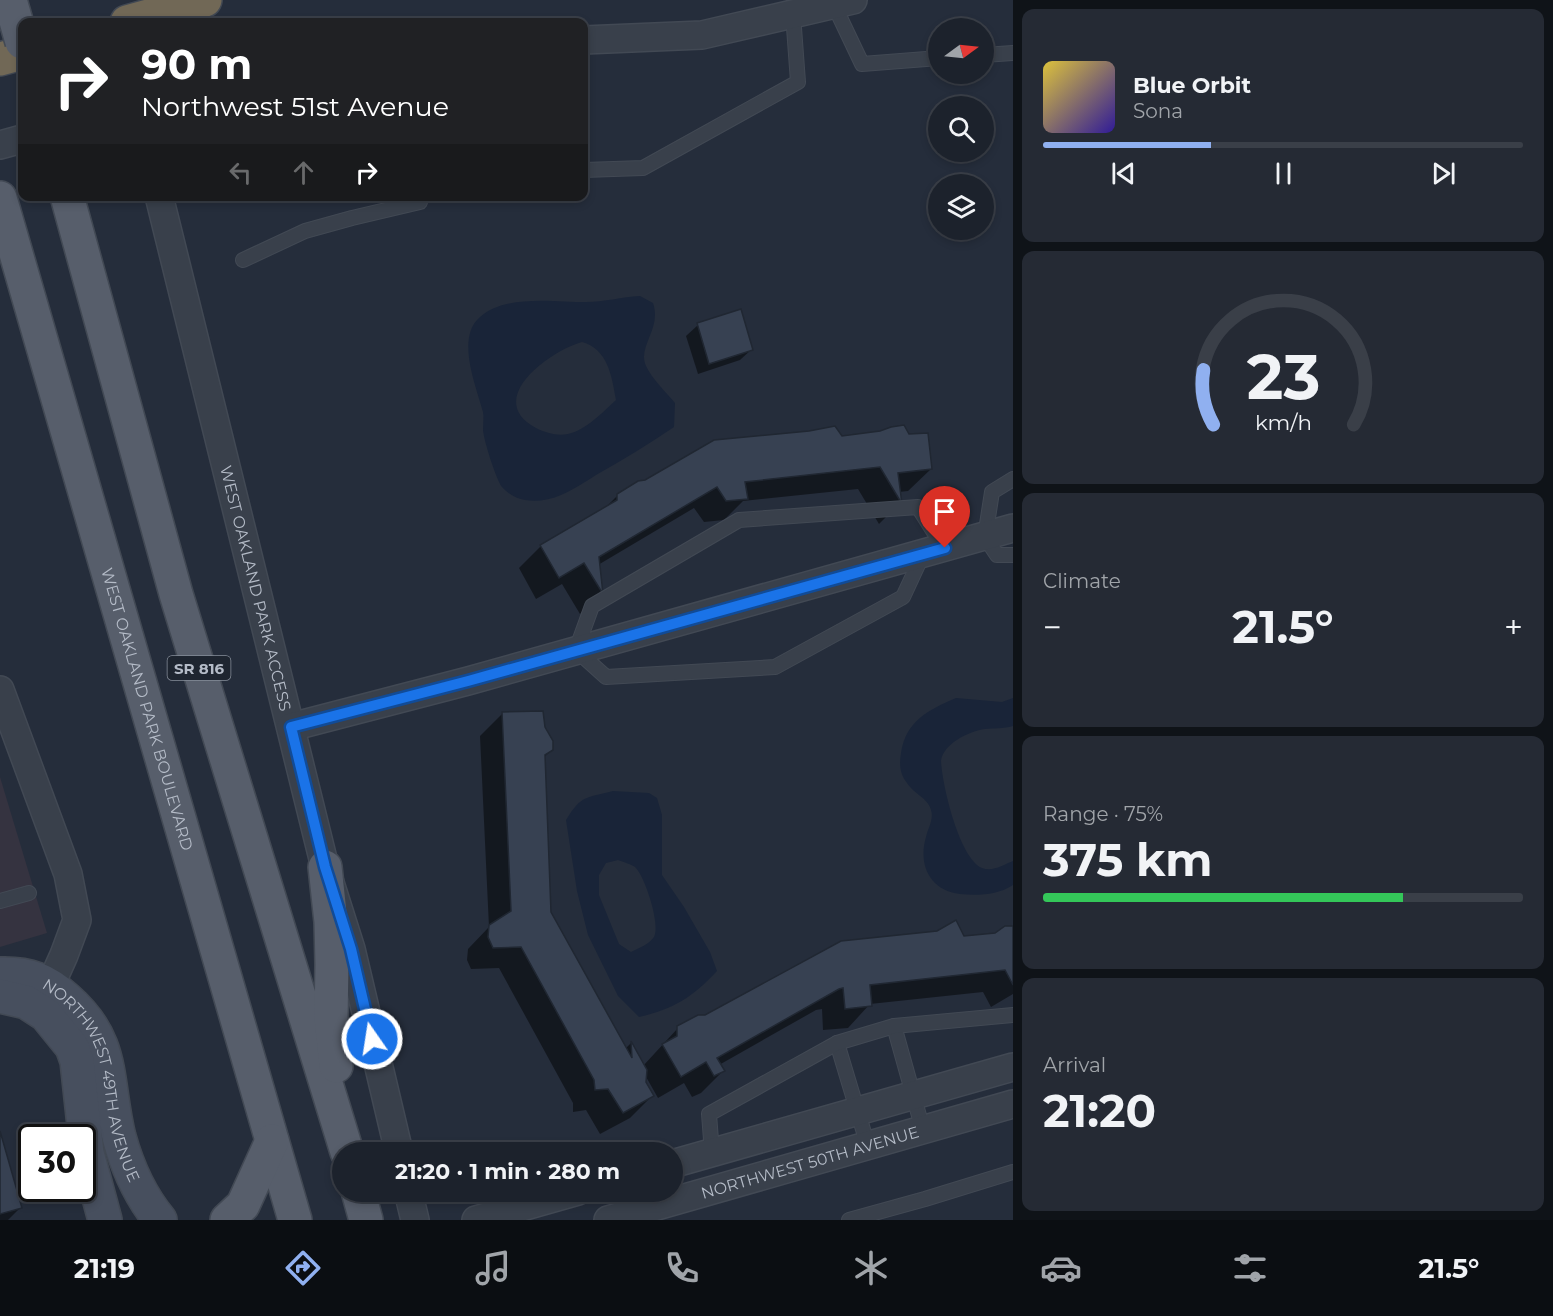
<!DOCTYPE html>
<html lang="en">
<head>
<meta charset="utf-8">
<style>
  body { margin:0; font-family:Montserrat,sans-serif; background:#252a34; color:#f1f3f6; height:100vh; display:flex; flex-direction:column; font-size:22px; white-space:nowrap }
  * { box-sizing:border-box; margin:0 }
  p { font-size:20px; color:#a0a4a9 }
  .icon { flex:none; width:33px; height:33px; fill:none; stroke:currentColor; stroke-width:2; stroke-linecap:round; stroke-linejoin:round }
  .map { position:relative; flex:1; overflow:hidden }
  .drawer { display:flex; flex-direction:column; gap:9px; padding:9px; background:#0f1318; width:540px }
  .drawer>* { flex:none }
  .top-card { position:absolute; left:18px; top:18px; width:570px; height:183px; border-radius:12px; box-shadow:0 3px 9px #0003,0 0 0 2px #3a3f48; background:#202124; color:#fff; overflow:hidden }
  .needle { width:39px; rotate:75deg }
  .buttons { position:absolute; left:928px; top:18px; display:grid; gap:12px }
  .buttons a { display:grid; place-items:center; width:66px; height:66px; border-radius:50%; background:#1c222c; box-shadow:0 3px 9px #0003,0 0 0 2px #3a3f48; font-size:30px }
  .speed { position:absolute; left:18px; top:1124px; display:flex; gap:12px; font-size:30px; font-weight:700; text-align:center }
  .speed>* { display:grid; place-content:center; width:78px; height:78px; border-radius:50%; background:#1c222c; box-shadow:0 3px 9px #0003,0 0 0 2px #3a3f48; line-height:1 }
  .speed .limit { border:3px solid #111; border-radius:9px; background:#fff; color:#111 }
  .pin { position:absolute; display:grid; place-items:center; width:51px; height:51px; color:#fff; margin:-62px -26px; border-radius:50% 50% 50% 0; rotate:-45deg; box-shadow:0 0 6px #0007 }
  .pin .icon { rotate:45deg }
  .me { position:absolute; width:66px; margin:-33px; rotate:347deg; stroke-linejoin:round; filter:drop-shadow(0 0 4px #0008) }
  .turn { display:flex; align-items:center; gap:21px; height:126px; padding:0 24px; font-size:27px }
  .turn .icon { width:78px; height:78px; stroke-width:2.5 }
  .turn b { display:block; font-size:42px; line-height:51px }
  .lanes { display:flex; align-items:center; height:57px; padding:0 24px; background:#0003; justify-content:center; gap:30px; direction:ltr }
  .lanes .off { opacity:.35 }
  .big { font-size:45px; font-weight:700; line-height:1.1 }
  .drawer .card { flex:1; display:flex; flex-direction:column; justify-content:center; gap:9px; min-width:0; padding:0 21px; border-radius:12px; background:#252a34 }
  .drawer .dial { align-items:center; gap:0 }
  .dial svg { height:156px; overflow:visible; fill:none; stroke:#3a3f48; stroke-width:7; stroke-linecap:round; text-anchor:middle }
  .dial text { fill:#f1f3f6; stroke:none }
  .song { display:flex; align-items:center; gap:18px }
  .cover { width:72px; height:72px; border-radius:9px; background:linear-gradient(135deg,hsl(50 70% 55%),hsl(250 70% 35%)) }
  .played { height:6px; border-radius:3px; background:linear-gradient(90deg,#90b0f0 35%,#3a3f48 35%) }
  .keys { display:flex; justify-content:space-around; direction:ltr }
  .heat { display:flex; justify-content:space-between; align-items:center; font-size:33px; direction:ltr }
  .charge { height:9px; border-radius:4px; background:linear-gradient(90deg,#34c759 75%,#3a3f48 0) }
  .trip { position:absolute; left:332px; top:1142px; width:351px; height:60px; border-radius:30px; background:#1c222c; box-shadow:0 3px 9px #0003,0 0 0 2px #3a3f48; font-weight:700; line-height:60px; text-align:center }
  .tabs { display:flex; height:96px; justify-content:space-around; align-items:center; background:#0b0e12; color:#a0a4a9 }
  .tabs .icon { width:42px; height:42px }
  .tabs .current { color:#90b0f0 }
  .tabs b { font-size:27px; color:#f1f3f6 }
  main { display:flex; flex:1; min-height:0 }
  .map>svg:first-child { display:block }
  .medical { fill:#353340 }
  .water { fill:#192438; fill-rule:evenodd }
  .shadow { fill:#0007 }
  .building { fill:#374152; stroke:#202732; stroke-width:1.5 }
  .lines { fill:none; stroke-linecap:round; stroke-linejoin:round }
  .lane-casing { stroke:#424954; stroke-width:16 }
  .street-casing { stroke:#424954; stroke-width:30 }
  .secondary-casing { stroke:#424954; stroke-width:36 }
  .primary-casing { stroke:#424954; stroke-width:36 }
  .highway-casing { stroke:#414853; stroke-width:36 }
  .lane { stroke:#39404b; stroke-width:14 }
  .street { stroke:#39404b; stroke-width:27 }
  .secondary { stroke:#474f5e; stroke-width:33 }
  .primary { stroke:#575e6b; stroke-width:33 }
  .highway { stroke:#716856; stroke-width:33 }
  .primary-bridge-casing { stroke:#424954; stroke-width:36; stroke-linecap:butt }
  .primary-bridge { stroke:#575e6b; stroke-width:33 }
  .route-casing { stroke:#114b97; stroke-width:15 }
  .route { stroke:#1a73e8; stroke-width:10 }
  .labels { text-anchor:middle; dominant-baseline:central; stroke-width:6; stroke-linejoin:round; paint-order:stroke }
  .shield { fill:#1e2530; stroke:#878e9a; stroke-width:1.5 }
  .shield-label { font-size:15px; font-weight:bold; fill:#b4bbc7 }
  .street-label { font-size:16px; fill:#b4bbc7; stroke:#1e2530 }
</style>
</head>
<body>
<main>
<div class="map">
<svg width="1013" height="1220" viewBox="0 0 1013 1220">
  <rect width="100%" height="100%" fill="#252d3b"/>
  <polygon class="medical" points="0,777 47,933 0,947"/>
  <g class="water">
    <path d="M 640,296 L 653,303 C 662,329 637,346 646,366 C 652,379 666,392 675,403 L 674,427 C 649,444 623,460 596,475 C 585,482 573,490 561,495 C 550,500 536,502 525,500 C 517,499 507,493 502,487 C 496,479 484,441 483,430 C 483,424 484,418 483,412 C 477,388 455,338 480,317 C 506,294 554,302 586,302 C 604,302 622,297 640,296 ZM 582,342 C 608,349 612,377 616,400 C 603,412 586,430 568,434 C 557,436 546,433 536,428 C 483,400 549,351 582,342 Z"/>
    <path d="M 956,698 L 1002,702 L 1013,698 L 1013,726 C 1003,729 994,728 985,729 C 969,731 943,744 941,761 C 942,784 959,858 982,868 C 993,872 1003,865 1013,861 L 1013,885 C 998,895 977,896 960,894 C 929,890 918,864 926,837 C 928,828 934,819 931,810 C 928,798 914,794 907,783 C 900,774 899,765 901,753 C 906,721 928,710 956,698 Z"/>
    <path d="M 613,791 L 649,793 L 657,798 L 662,815 L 662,875 L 684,907 L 710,952 L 717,971 C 693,997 674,1009 639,1017 L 618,996 L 588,935 L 577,891 L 566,820 C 581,795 586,798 613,791 ZM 618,860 C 623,862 631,864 635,867 C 645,876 661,926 654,937 C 648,945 639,948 631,952 L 619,944 L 599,895 L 599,875 L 606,863 Z"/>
  </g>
  <g class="shadow">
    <polygon points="698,325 752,349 740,360 698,374 686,336"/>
    <polygon points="841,437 931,469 908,491 899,492 900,503 879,524 858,489 743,501 724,520 704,522 694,508 598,565 601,593 580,614 562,584 536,599 519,568 541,546 604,509 618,495"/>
    <polygon points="502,714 544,727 552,750 543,758 550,913 625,1049 631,1043 643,1066 678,1028 706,1016 963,937 996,935 1013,927 1013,994 991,1007 983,992 870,1004 848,1028 823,1030 822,1009 816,1010 719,1065 723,1071 701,1093 692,1097 684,1083 658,1098 645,1075 645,1083 652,1096 630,1118 600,1134 586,1110 573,1112 573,1103 499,968 471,969 467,960 468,949 489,927 480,736"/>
    <polygon points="0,1136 21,1207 8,1220 0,1220"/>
  </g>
  <g class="building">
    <polygon points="741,309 753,350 709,364 697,323"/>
    <polygon points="904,425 909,434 928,433 932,469 898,473 902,504 880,467 745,482 748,499 726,501 717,487 599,557 603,594 584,563 559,578 540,545 617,500 617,494 638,481 645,480 714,440 809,431 835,426 842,436 880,431 891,427"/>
    <polygon points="543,711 545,727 553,741 553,750 545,755 551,912 632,1058 631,1041 647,1070 646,1082 654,1096 623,1113 608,1089 595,1090 594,1080 521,947 493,948 488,937 489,925 511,911 502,712"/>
    <polygon points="956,920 964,936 995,933 1005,926 1013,926 1013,985 1005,970 870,985 872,1006 845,1009 843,988 839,989 717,1058 725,1071 714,1076 706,1062 681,1077 662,1044 677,1036 677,1026 698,1015 705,1015 841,941 937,931"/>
    <polygon points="0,1131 22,1208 0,1214"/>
  </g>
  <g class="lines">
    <defs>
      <g id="lane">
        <polyline points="834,5 862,64 939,58"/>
        <polyline points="984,55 1013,53"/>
        <polyline points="584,170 643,168 798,82 793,14"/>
        <polyline points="243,260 305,231 352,218 420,202"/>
        <polyline points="1013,479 992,492 985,537 997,555 1013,555"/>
        <polyline points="923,554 903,597 775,667 606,677 576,650 592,606 739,520 918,507 944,548"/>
        <polyline points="0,901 29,893"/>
        <polyline points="894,1026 923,1130"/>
        <polyline points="837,1043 868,1146"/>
        <polyline points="712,1153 709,1114 837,1043 894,1026 1013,1015"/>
        <polyline points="849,1220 925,1199 1013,1172"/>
      </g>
      <g id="street">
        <polyline points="584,40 702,35 853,0"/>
        <polyline points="0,145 22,139"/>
        <path id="s1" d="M 159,196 L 325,867 L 351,949 L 399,1152"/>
        <polyline points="0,690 68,874 77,920 64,955 51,984"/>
        <polyline points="291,727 468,681 1013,528"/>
        <polyline points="672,1164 1013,1067"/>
        <polyline points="408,1191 415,1220"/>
        <polyline points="476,1220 578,1191"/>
        <path id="s2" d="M 608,1220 L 1013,1104"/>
      </g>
      <g id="secondary">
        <path id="s3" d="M 0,974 C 29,973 46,980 67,999 C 116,1042 105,1081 119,1137 C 127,1166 141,1197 160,1220"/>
        <polyline points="0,996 26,1002 46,1015 72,1047 77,1061 87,1153 105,1220"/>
      </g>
      <g id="primary">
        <polyline points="67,196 176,594 347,1152"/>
        <path id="s4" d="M 0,198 L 295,1220"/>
        <polyline points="325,867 331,922 332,965 331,1018 336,1066"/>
        <polyline points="358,1191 366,1220"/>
        <polyline points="227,1220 243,1205 272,1141"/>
      </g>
      <g id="highway">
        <polyline points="127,22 205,0"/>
        <polyline points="0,59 22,53"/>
      </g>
    </defs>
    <use href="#lane" class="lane-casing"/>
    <use href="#street" class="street-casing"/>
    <use href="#secondary" class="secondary-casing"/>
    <use href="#primary" class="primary-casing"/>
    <use href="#highway" class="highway-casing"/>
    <use href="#lane" class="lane"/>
    <use href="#street" class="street"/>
    <use href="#secondary" class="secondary"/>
    <use href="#primary" class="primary"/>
    <use href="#highway" class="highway"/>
    <defs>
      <polyline id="primary-bridge" points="10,0 22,42"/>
    </defs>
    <use href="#primary-bridge" class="primary-bridge-casing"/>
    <use href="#primary-bridge" class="primary-bridge"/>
  </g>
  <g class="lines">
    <defs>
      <polyline id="route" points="372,1039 351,949 325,867 291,727 468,681 945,548"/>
    </defs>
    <use href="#route" class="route-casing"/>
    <use href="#route" class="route"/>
  </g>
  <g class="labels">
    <rect class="shield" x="167.5" y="656" width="63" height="24" rx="4.5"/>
    <g class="shield-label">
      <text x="199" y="668">SR 816</text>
    </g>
    <g class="street-label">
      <text stroke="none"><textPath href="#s1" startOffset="404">WEST OAKLAND PARK ACCESS</textPath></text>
      <text stroke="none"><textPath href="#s4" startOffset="532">WEST OAKLAND PARK BOULEVARD</textPath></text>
      <text stroke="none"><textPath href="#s3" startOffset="159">NORTHWEST 49TH AVENUE</textPath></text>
      <text stroke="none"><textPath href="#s2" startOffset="210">NORTHWEST 50TH AVENUE</textPath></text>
    </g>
  </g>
</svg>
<div class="buttons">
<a><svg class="needle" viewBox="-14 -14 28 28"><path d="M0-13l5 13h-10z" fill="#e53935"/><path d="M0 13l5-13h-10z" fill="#a0a4a9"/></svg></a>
<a><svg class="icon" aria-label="search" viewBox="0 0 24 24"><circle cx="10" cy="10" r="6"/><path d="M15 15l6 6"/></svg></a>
<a><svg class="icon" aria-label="layers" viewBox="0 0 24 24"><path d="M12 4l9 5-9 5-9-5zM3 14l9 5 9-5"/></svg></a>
</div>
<div class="speed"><div class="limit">30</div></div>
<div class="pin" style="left:945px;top:548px;background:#d93025"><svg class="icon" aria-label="arrive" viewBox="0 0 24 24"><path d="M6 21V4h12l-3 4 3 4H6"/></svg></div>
<svg class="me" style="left:372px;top:1039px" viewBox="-20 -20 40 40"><circle r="17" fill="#1a73e8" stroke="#fff" stroke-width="3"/><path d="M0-11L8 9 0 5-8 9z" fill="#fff"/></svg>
<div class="trip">21:20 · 1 min · 280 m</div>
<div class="top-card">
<div class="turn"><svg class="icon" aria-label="right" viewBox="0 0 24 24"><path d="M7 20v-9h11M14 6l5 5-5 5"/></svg><div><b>90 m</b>Northwest 51st Avenue</div></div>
<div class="lanes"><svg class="icon off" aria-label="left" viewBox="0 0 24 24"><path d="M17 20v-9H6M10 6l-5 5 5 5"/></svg><svg class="icon off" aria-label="ahead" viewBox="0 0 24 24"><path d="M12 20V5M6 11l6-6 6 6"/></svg><svg class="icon" aria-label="right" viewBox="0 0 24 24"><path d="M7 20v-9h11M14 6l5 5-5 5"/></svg></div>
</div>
</div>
<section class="drawer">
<div class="card">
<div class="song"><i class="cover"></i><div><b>Blue Orbit</b><p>Sona</p></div></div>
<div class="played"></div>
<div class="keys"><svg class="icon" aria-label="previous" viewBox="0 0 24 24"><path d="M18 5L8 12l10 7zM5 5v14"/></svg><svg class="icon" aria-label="pause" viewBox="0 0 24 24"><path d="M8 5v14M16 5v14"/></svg><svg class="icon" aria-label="next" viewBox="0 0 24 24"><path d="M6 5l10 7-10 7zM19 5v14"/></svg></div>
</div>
<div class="card dial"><svg viewBox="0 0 100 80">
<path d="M14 69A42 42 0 1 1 86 69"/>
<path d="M14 69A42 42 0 0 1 9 41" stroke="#90b0f0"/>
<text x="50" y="56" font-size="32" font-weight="700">23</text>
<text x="50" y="72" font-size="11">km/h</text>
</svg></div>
<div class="card"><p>Climate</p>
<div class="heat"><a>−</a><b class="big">21.5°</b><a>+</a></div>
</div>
<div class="card"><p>Range · 75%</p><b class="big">375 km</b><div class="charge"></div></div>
<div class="card"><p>Arrival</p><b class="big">21:20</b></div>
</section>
</main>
<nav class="tabs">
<b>21:19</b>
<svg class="icon current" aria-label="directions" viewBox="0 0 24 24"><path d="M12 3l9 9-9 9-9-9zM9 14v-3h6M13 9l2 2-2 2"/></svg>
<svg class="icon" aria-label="music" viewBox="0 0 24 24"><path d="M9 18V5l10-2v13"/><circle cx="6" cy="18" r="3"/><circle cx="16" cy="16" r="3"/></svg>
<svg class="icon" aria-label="phone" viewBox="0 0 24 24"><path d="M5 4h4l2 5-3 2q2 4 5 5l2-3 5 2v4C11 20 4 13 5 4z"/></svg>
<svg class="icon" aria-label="climate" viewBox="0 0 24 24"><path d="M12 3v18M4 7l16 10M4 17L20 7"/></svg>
<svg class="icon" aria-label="car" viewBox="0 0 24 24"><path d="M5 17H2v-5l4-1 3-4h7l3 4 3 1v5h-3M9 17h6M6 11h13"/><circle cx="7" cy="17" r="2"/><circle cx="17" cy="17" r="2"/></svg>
<svg class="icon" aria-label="filters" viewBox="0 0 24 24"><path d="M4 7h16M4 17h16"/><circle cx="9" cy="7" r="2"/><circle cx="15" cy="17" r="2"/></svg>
<b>21.5°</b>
</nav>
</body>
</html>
